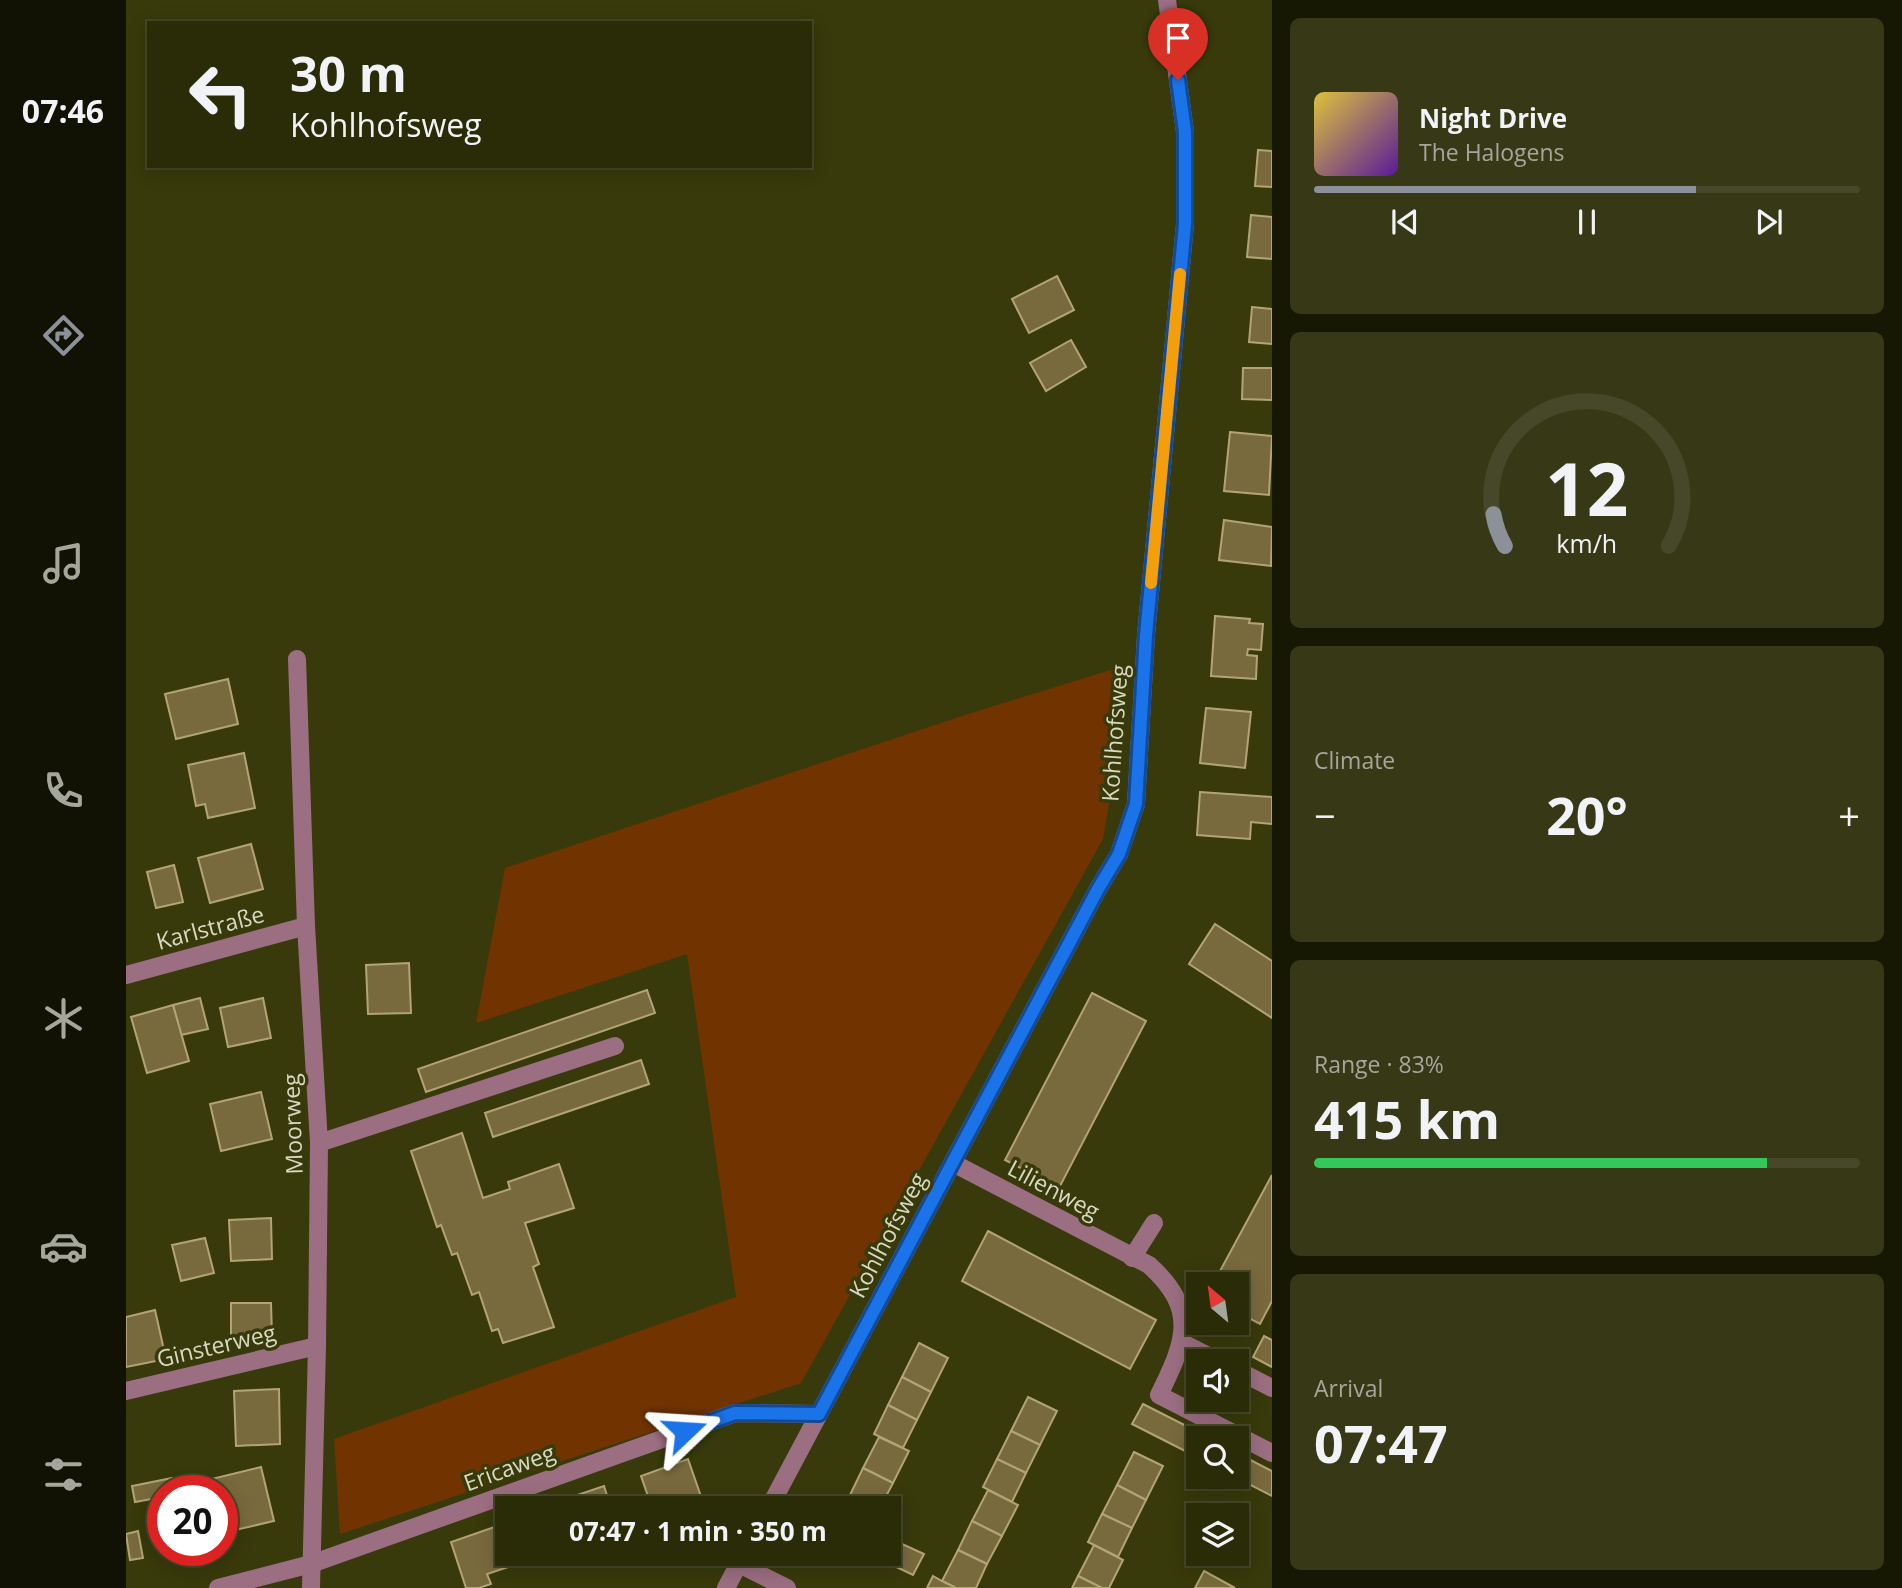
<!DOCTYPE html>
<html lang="en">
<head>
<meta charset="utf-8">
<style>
  body { margin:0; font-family:"Open Sans",sans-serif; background:#363816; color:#f1f3f6; height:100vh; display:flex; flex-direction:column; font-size:26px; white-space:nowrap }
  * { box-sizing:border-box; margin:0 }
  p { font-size:23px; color:#a5a79c }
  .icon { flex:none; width:38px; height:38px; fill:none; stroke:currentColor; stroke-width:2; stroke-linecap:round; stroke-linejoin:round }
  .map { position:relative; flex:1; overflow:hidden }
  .sheet { display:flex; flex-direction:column; gap:18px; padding:18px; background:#171804; width:630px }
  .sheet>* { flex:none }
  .banner { position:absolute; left:21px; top:21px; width:665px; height:147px; border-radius:0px; box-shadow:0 4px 18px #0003,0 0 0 2px #464829; background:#2a2c08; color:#f1f3f6; overflow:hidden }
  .needle { width:46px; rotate:331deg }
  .tools { position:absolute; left:1060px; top:1272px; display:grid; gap:14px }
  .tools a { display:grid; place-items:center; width:63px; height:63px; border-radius:0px; background:#2a2c08; box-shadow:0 4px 18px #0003,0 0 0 2px #464829; font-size:35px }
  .speed { position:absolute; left:21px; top:1475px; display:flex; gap:14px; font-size:35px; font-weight:700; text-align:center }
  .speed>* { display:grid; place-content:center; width:91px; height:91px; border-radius:50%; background:#2a2c08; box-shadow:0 4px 18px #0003,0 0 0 2px #464829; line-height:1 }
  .speed .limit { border:10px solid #d22; background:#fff; color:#111 }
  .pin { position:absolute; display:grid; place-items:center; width:60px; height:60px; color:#fff; margin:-72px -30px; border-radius:50% 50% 50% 0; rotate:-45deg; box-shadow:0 0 7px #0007 }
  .pin .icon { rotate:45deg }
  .me { position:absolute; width:77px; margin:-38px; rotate:70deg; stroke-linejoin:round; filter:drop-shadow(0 0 5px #0008) }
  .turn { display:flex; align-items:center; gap:24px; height:147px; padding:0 28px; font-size:32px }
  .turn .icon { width:91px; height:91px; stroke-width:2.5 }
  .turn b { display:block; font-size:49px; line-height:60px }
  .big { font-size:52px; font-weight:700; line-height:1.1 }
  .sheet .widget { flex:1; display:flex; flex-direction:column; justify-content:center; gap:10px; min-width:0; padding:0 24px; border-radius:10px; background:#363816 }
  .sheet .dial { align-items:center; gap:0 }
  .dial svg { height:182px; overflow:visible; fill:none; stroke:#464829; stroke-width:7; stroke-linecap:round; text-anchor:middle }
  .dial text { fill:#f1f3f6; stroke:none }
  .song { display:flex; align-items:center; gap:21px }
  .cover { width:84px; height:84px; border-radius:10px; background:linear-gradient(135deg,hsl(50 70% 55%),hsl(270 70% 35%)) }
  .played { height:7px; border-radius:4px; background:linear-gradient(90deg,#8c9099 70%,#464829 70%) }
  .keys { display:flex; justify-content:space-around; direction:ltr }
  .heat { display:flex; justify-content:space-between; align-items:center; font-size:38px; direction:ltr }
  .charge { height:10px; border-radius:5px; background:linear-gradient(90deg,#34c759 83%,#464829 0) }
  .trip { position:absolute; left:369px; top:1496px; width:406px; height:70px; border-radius:0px; background:#2a2c08; box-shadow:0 4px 18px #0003,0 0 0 2px #464829; font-weight:700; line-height:70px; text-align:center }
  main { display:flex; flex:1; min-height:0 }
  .tabs { display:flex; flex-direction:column; width:126px; justify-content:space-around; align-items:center; background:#111203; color:#a5a79c }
  .tabs .icon { width:49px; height:49px }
  .tabs .selected { color:#8c9099 }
  .tabs b { font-size:32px; color:#f1f3f6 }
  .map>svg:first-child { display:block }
  .green { fill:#713401 }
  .building { fill:#796a3d; stroke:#b3a475; stroke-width:2 }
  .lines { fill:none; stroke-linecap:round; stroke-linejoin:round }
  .minor { stroke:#9c6e82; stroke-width:18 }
  .route-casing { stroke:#114b97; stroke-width:18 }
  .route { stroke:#1a73e8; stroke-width:12 }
  .slow { stroke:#f59e0b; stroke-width:12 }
  .labels { text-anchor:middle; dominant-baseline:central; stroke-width:7; stroke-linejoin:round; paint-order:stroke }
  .street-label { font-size:23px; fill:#d7dac1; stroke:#383a0b }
</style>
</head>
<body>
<main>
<nav class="tabs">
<b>07:46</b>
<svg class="icon selected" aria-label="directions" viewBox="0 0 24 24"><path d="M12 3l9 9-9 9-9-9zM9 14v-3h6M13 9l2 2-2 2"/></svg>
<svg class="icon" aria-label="music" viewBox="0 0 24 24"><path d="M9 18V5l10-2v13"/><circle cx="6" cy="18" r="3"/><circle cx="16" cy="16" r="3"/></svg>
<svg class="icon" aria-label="phone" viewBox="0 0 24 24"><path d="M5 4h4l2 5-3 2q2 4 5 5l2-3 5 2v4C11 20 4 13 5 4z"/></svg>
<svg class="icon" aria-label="climate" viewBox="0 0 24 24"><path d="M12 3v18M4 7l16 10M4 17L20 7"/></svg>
<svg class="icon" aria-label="car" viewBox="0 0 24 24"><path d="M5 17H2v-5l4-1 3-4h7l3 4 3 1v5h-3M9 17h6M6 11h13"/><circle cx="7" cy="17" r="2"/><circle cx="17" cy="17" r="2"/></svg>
<svg class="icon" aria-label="filters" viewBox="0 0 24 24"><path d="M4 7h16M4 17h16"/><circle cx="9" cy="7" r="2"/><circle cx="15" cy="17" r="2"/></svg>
</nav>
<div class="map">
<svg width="1146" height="1588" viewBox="0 0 1146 1588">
  <rect width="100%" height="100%" fill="#383a0b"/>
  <polygon class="green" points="1007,663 977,839 675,1383 214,1534 208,1439 610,1297 561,954 350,1023 379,868 839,715"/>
  <g class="building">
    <polygon points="1132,150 1146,151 1146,187 1129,186"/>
    <polygon points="1125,215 1146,217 1146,259 1121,257"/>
    <polygon points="931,276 948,310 903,333 886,299"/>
    <polygon points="1126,307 1146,309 1146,344 1123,342"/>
    <polygon points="945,340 960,367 920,391 904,363"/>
    <polygon points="1117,368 1146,368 1146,400 1116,399"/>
    <polygon points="1104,432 1146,436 1143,495 1098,491"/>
    <polygon points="1098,520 1146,527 1145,566 1093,560"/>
    <polygon points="1089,616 1124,619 1123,623 1137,624 1135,650 1122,649 1121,655 1131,656 1130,679 1085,676"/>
    <polygon points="102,679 112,724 50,739 39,694"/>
    <polygon points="1080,708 1125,712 1119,768 1074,763"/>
    <polygon points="118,753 129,808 82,818 79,804 70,806 62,765"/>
    <polygon points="1074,792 1146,797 1146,824 1125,822 1124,839 1071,835"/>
    <polygon points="125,844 137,889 84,903 72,858"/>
    <polygon points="48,865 57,902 30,908 21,872"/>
    <polygon points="1089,924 1146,961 1146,1018 1063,964"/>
    <polygon points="283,963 285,1013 242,1014 240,965"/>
    <polygon points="521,990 529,1013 300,1092 292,1069"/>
    <polygon points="966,993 1020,1021 933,1188 879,1160"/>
    <polygon points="74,998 82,1029 55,1035 47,1005"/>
    <polygon points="137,998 145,1038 102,1047 94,1008"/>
    <polygon points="47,1005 63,1061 21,1073 5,1017"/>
    <polygon points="515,1060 523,1084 367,1137 359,1113"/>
    <polygon points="135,1092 146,1139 95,1151 84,1104"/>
    <polygon points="336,1133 357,1198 384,1189 382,1182 433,1164 448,1208 399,1223 413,1264 407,1267 428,1327 377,1343 372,1329 366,1331 353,1292 346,1295 331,1253 326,1255 315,1225 311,1227 285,1151"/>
    <polygon points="1146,1175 1146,1301 1134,1324 1111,1312 1111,1284 1087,1284"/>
    <polygon points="145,1218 146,1259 105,1261 103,1220"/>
    <polygon points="862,1231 1030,1320 1004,1369 836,1281"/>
    <polygon points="79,1238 88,1273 55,1281 46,1245"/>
    <polygon points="105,1303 145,1303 146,1336 105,1336"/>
    <polygon points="29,1310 40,1359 0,1367 0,1317"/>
    <polygon points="1138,1336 1146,1340 1146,1367 1127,1357"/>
    <polygon points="793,1343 822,1358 805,1392 776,1377"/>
    <polygon points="776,1377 805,1392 791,1420 762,1405"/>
    <polygon points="153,1389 154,1444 110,1446 108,1391"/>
    <polygon points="902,1397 931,1411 914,1445 885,1431"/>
    <polygon points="1017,1404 1084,1438 1073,1438 1073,1458 1006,1424"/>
    <polygon points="762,1405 791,1420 777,1448 748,1434"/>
    <polygon points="885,1431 914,1445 900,1473 871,1459"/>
    <polygon points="753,1437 783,1451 767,1483 737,1468"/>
    <polygon points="1008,1452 1037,1466 1020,1500 991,1485"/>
    <polygon points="1111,1453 1146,1471 1146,1496 1109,1477 1111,1477"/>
    <polygon points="562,1459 579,1508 526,1508 515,1476"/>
    <polygon points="871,1459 900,1473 886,1502 857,1487"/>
    <polygon points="135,1467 148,1521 96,1533 96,1491 58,1491 57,1486"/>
    <polygon points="737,1468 767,1483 754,1508 747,1508 723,1497"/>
    <polygon points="46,1478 49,1491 37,1491 37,1497 9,1502 6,1486"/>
    <polygon points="991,1485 1020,1500 1006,1528 976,1514"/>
    <polygon points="478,1486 485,1508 423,1508 422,1505"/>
    <polygon points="862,1490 892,1505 876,1536 846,1521"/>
    <polygon points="723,1497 747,1508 717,1508"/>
    <polygon points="976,1514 1006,1528 992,1557 962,1542"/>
    <polygon points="846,1521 876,1536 861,1564 832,1550"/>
    <polygon points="380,1523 382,1554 391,1554 394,1563 361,1574 365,1584 353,1588 340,1588 325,1542"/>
    <polygon points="12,1531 17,1558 4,1560 0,1534"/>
    <polygon points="763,1538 798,1554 787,1575 743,1554 763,1554"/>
    <polygon points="968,1545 997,1560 983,1588 976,1588 952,1576"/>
    <polygon points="832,1550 861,1564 850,1588 830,1588 816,1581"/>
    <polygon points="1078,1571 1109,1588 1069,1588"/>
    <polygon points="807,1576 816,1581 830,1588 801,1588"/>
    <polygon points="952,1576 976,1588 946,1588"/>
  </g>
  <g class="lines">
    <g class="minor">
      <polyline points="171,659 180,926 193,1143 191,1346 185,1588"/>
      <polyline points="0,975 180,926"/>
      <polyline points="193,1143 489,1046"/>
      <path d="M 827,1163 L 1023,1265 C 1073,1310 1059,1342 1033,1395 L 1146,1453"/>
      <polyline points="1006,1258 1028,1223"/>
      <polyline points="1055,1342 1094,1362"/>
      <polyline points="1111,1370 1146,1388"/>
      <polyline points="0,1391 191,1346"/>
      <polyline points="643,1508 972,889 993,854 1010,804 1020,635 1059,224 1059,132 1041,0"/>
      <polyline points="613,1564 661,1588"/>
      <polyline points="92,1588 185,1564 609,1413 693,1414"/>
      <polyline points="600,1588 618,1554"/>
    </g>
  </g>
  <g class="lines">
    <defs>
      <polyline id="route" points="559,1431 609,1413 693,1414 972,889 993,854 1010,804 1020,635 1059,224 1059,132 1052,80"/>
    </defs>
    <use href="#route" class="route-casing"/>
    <use href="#route" class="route"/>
    <polyline class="slow" points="1025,583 1054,274"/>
  </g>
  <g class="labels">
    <g class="street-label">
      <text transform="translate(988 733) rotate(-86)">Kohlhofsweg</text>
      <text transform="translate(84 927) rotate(-15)">Karlstraße</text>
      <text transform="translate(166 1124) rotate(-92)">Moorweg</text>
      <text transform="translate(928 1189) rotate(28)">Lilienweg</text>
      <text transform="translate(761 1235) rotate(-62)">Kohlhofsweg</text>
      <text transform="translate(90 1345) rotate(-13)">Ginsterweg</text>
      <text transform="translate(383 1467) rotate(-20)">Ericaweg</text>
    </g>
  </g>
</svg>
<div class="tools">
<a><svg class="needle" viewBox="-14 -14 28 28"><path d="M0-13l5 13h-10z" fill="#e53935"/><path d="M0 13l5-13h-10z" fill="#a5a79c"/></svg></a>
<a><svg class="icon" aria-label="sound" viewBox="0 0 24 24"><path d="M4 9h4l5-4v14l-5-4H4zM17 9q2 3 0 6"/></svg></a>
<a><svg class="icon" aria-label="search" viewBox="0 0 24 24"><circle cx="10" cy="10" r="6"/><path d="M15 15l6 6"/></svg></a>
<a><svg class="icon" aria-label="layers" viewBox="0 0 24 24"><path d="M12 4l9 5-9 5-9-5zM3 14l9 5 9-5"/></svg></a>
</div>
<div class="speed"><div class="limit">20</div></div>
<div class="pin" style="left:1052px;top:80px;background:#d93025"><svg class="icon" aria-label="arrive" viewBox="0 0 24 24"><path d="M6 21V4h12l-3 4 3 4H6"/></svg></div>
<svg class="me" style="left:559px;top:1431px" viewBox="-20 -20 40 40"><path d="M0-17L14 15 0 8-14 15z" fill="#1a73e8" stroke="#fff" stroke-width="4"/></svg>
<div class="trip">07:47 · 1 min · 350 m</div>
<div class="banner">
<div class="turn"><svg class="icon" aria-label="left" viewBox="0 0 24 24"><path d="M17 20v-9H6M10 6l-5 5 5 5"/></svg><div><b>30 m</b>Kohlhofsweg</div></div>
</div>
</div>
<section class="sheet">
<div class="widget">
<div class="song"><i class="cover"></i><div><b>Night Drive</b><p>The Halogens</p></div></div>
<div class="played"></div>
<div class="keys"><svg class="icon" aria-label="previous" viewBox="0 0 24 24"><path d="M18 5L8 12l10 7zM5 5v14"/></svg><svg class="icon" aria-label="pause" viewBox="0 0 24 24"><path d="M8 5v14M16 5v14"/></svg><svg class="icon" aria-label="next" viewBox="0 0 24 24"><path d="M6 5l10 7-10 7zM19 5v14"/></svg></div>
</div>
<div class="widget dial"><svg viewBox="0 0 100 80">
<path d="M14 69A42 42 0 1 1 86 69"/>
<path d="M14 69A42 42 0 0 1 9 55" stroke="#8c9099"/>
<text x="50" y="56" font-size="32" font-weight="700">12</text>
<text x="50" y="72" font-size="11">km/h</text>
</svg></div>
<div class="widget"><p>Climate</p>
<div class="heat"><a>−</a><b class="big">20°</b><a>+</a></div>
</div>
<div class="widget"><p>Range · 83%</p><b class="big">415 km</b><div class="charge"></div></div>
<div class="widget"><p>Arrival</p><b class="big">07:47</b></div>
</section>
</main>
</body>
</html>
